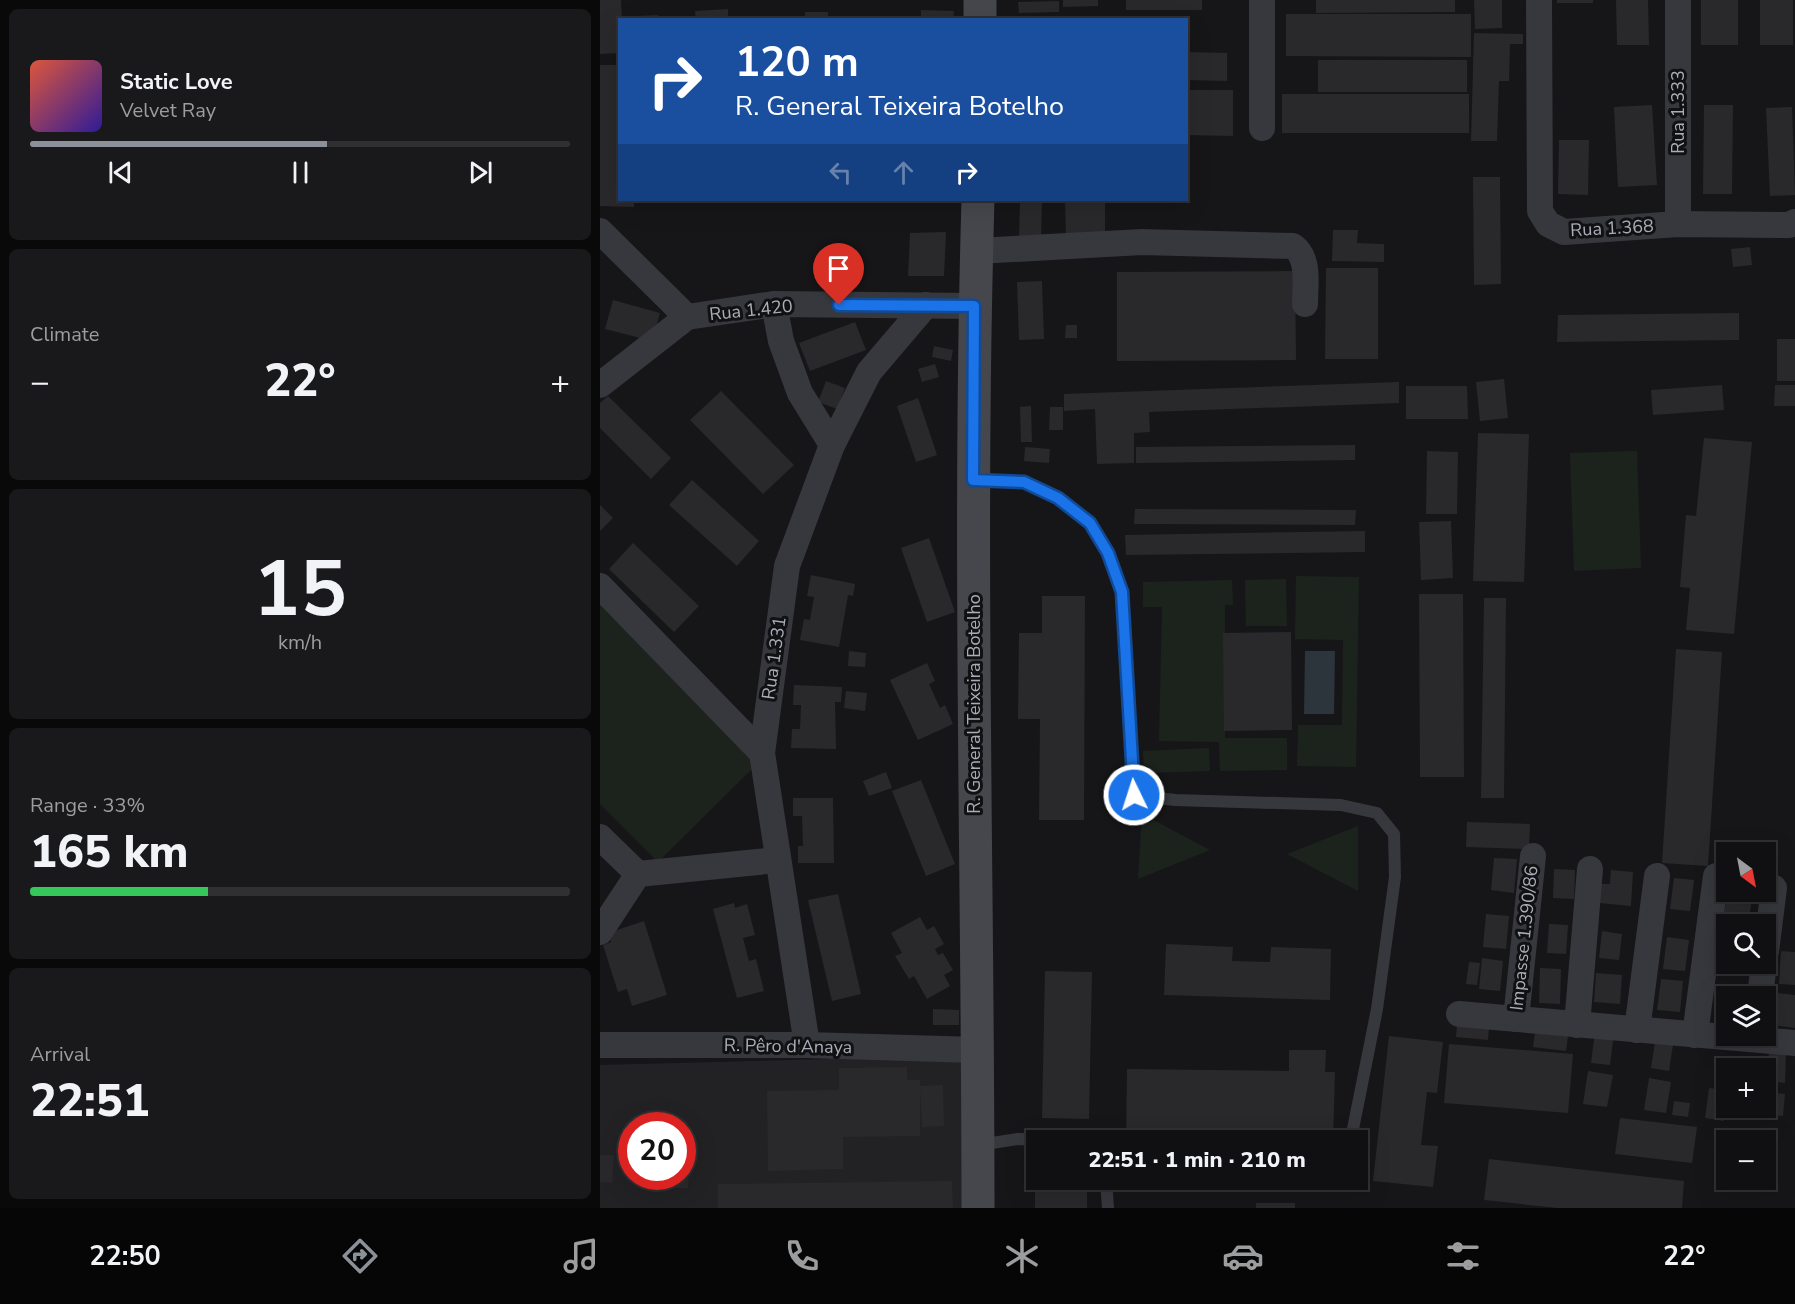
<!DOCTYPE html>
<html lang="en">
<head>
<meta charset="utf-8">
<style>
  body { margin:0; font-family:"Nunito Sans",sans-serif; background:#19191b; color:#f1f3f6; height:100vh; display:flex; flex-direction:column; font-size:22px; white-space:nowrap }
  * { box-sizing:border-box; margin:0 }
  p { font-size:20px; color:#9c9d9f }
  .icon { flex:none; width:33px; height:33px; fill:none; stroke:currentColor; stroke-width:2; stroke-linecap:round; stroke-linejoin:round }
  .map { position:relative; flex:1; overflow:hidden }
  .panel { display:flex; flex-direction:column; gap:9px; padding:9px; background:#09090a; width:600px }
  .panel>* { flex:none }
  .top-card { position:absolute; left:18px; top:18px; width:570px; height:183px; border-radius:0px; box-shadow:0 6px 24px #0002,0 0 0 2px #303032; background:#1a4fa0; color:#fff; overflow:hidden }
  .needle { width:39px; rotate:148deg }
  .tools { position:absolute; left:1116px; top:842px; display:grid; gap:12px }
  .tools a { display:grid; place-items:center; width:60px; height:60px; border-radius:0px; background:#101012; box-shadow:0 6px 24px #0002,0 0 0 2px #303032; font-size:30px }
  .speed { position:absolute; left:18px; top:1112px; display:flex; gap:12px; font-size:30px; font-weight:700; text-align:center }
  .speed>* { display:grid; place-content:center; width:78px; height:78px; border-radius:50%; background:#101012; box-shadow:0 6px 24px #0002,0 0 0 2px #303032; line-height:1 }
  .speed .limit { border:9px solid #d22; background:#fff; color:#111 }
  .pin { position:absolute; display:grid; place-items:center; width:51px; height:51px; color:#fff; margin:-62px -26px; border-radius:50% 50% 50% 0; rotate:-45deg; box-shadow:0 0 6px #0007 }
  .pin .icon { rotate:45deg }
  .me { position:absolute; width:66px; margin:-33px; rotate:356deg; stroke-linejoin:round; filter:drop-shadow(0 0 4px #0008) }
  .turn { display:flex; align-items:center; gap:21px; height:126px; padding:0 18px; font-size:27px }
  .turn .icon { width:78px; height:78px; stroke-width:2.5 }
  .turn b { display:block; font-size:42px; line-height:51px }
  .lanes { display:flex; align-items:center; height:57px; padding:0 18px; background:#0003; justify-content:center; gap:30px; direction:ltr }
  .lanes .off { opacity:.35 }
  .big { font-size:45px; font-weight:800; line-height:1.1 }
  .panel .tile { flex:1; display:flex; flex-direction:column; justify-content:center; gap:9px; min-width:0; padding:0 21px; border-radius:9px; background:#19191b }
  .panel .dial { align-items:center; gap:0 }
  .dial b { font-size:78px; line-height:1 }
  .song { display:flex; align-items:center; gap:18px }
  .cover { width:72px; height:72px; border-radius:9px; background:linear-gradient(135deg,hsl(10 70% 55%),hsl(250 70% 35%)) }
  .played { height:6px; border-radius:3px; background:linear-gradient(90deg,#8c9099 55%,#303032 55%) }
  .keys { display:flex; justify-content:space-around; direction:ltr }
  .heat { display:flex; justify-content:space-between; align-items:center; font-size:33px; direction:ltr }
  .charge { height:9px; border-radius:4px; background:linear-gradient(90deg,#34c759 33%,#303032 0) }
  .trip { position:absolute; left:426px; top:1130px; width:342px; height:60px; border-radius:0px; background:#101012; box-shadow:0 6px 24px #0002,0 0 0 2px #303032; font-weight:800; line-height:60px; text-align:center }
  .tab-bar { display:flex; height:96px; justify-content:space-around; align-items:center; background:#060607; color:#9c9d9f }
  .tab-bar .icon { width:42px; height:42px }
  .tab-bar .on { color:#8c9099 }
  .tab-bar b { font-size:27px; color:#f1f3f6 }
  main { display:flex; flex:1; min-height:0 }
  .map>svg:first-child { display:block }
  .built { fill:#222225; fill-rule:evenodd }
  .green { fill:#1c231d }
  .water { fill:#2c353c }
  .building { fill:#29292c }
  .lines { fill:none; stroke-linecap:round; stroke-linejoin:round }
  .lane { stroke:#37383d; stroke-width:12 }
  .street { stroke:#37383d; stroke-width:26 }
  .secondary { stroke:#45474d; stroke-width:33 }
  .route-casing { stroke:#114b97; stroke-width:15 }
  .route { stroke:#1a73e8; stroke-width:10 }
  .labels { text-anchor:middle; dominant-baseline:central; stroke-width:6; stroke-linejoin:round; paint-order:stroke }
  .street-label { font-size:18px; fill:#a8adb8; stroke:#111113 }
</style>
</head>
<body>
<main>
<section class="panel">
<div class="tile">
<div class="song"><i class="cover"></i><div><b>Static Love</b><p>Velvet Ray</p></div></div>
<div class="played"></div>
<div class="keys"><svg class="icon" aria-label="previous" viewBox="0 0 24 24"><path d="M18 5L8 12l10 7zM5 5v14"/></svg><svg class="icon" aria-label="pause" viewBox="0 0 24 24"><path d="M8 5v14M16 5v14"/></svg><svg class="icon" aria-label="next" viewBox="0 0 24 24"><path d="M6 5l10 7-10 7zM19 5v14"/></svg></div>
</div>
<div class="tile"><p>Climate</p>
<div class="heat"><a>−</a><b class="big">22°</b><a>+</a></div>
</div>
<div class="tile dial"><b>15</b><p>km/h</p></div>
<div class="tile"><p>Range · 33%</p><b class="big">165 km</b><div class="charge"></div></div>
<div class="tile"><p>Arrival</p><b class="big">22:51</b></div>
</section>
<div class="map">
<svg width="1195" height="1208" viewBox="0 0 1195 1208">
  <rect width="100%" height="100%" fill="#161618"/>
  <path class="built" d="M 376,1055 L 375,1208 L 0,1208 L 0,1065 ZM 32,1125 L 82,1125 L 82,1176 L 32,1176 Z"/>
  <g class="green">
    <polygon points="1037,451 1041,568 974,571 970,453"/>
    <polygon points="696,576 759,577 756,767 697,766 698,725 742,725 743,640 695,639"/>
    <polygon points="686,579 687,626 646,626 645,580"/>
    <polygon points="632,580 633,605 625,605 625,738 687,738 687,770 620,771 619,742 559,741 562,607 543,607 543,582"/>
    <polygon points="0,605 157,764 58,862 0,804"/>
    <polygon points="609,748 610,771 544,773 543,751"/>
    <polygon points="542,814 610,850 538,879"/>
    <polygon points="758,826 758,891 687,854"/>
  </g>
  <polygon class="water" points="705,651 735,651 734,714 704,714"/>
  <g class="building">
    <polygon points="0,0 21,0 22,20 20,20 20,53 0,54"/>
    <polygon points="463,0 498,0 498,6 463,7"/>
    <rect x="526" y="0" width="76" height="10"/>
    <polygon points="716,0 855,0 855,12 716,13"/>
    <polygon points="874,0 902,0 902,28 875,29"/>
    <rect x="957" y="0" width="36" height="3"/>
    <polygon points="1016,0 1048,0 1049,45 1017,45"/>
    <rect x="1101" y="0" width="37" height="45"/>
    <rect x="1160" y="0" width="33" height="45"/>
    <polygon points="459,1 459,12 419,13 418,2"/>
    <polygon points="128,9 128,20 96,20 95,11"/>
    <polygon points="321,10 354,11 353,20 321,20"/>
    <rect x="205" y="12" width="23" height="8"/>
    <polygon points="686,14 871,14 871,57 686,56"/>
    <polygon points="58,15 58,20 37,20 37,16"/>
    <polygon points="874,33 923,34 923,44 910,44 909,81 899,81 897,141 871,141"/>
    <polygon points="586,52 627,53 627,81 586,80"/>
    <rect x="718" y="60" width="149" height="32"/>
    <polygon points="0,65 20,65 20,200 34,200 34,207 0,206"/>
    <polygon points="586,90 633,90 633,136 586,135"/>
    <rect x="682" y="94" width="187" height="39"/>
    <polygon points="1052,105 1057,185 1018,187 1014,107"/>
    <polygon points="1104,105 1133,105 1132,194 1103,194"/>
    <polygon points="1192,107 1195,195 1170,196 1166,108"/>
    <polygon points="959,140 989,140 988,195 958,194"/>
    <polygon points="873,177 900,177 901,284 874,285"/>
    <polygon points="420,200 442,200 441,242 419,241"/>
    <polygon points="465,200 505,200 505,235 466,236"/>
    <polygon points="733,230 758,230 757,243 784,244 784,262 732,261"/>
    <polygon points="346,232 344,276 308,276 310,233"/>
    <polygon points="1150,247 1152,265 1133,267 1131,249"/>
    <polygon points="726,268 778,268 778,359 725,359"/>
    <polygon points="695,271 696,360 517,361 517,272"/>
    <polygon points="442,281 444,339 419,340 417,282"/>
    <polygon points="13,300 60,313 52,341 5,329"/>
    <polygon points="1139,313 1139,340 957,342 958,315"/>
    <polygon points="255,322 266,350 210,371 199,343"/>
    <polygon points="466,325 477,325 477,338 465,338"/>
    <rect x="1177" y="339" width="18" height="42"/>
    <polygon points="334,346 353,350 351,361 332,357"/>
    <polygon points="335,364 339,377 322,382 318,369"/>
    <polygon points="904,379 908,418 880,421 876,382"/>
    <polygon points="226,381 245,388 237,409 218,402"/>
    <polygon points="799,382 799,403 549,412 550,432 534,433 534,463 497,464 495,409 464,411 464,394"/>
    <polygon points="1122,385 1124,410 1053,415 1051,390"/>
    <polygon points="1175,385 1195,385 1195,406 1174,406"/>
    <polygon points="806,386 867,386 868,419 806,419"/>
    <polygon points="121,391 194,465 163,494 90,420"/>
    <polygon points="8,396 71,458 51,479 0,428 0,403"/>
    <polygon points="318,398 337,455 316,462 297,406"/>
    <polygon points="431,406 432,442 421,442 420,407"/>
    <polygon points="450,407 463,407 463,430 449,430"/>
    <polygon points="878,433 929,434 924,582 873,581"/>
    <polygon points="1104,438 1152,442 1134,634 1086,630 1090,588 1080,587 1086,515 1096,516"/>
    <polygon points="755,445 755,460 536,463 536,447"/>
    <polygon points="425,447 450,449 449,463 424,461"/>
    <polygon points="827,451 858,452 857,514 826,514"/>
    <polygon points="92,480 159,541 137,566 69,505"/>
    <polygon points="0,505 13,518 0,531"/>
    <polygon points="535,509 756,510 755,525 534,524"/>
    <polygon points="851,521 853,578 821,580 819,522"/>
    <polygon points="765,531 765,552 526,555 525,535"/>
    <polygon points="329,538 355,612 327,622 301,548"/>
    <polygon points="33,543 99,606 74,632 9,569"/>
    <polygon points="211,575 255,584 253,596 248,595 239,647 200,640 204,619 210,620 214,597 207,596"/>
    <polygon points="819,594 863,594 864,777 820,777"/>
    <polygon points="442,596 485,596 484,820 439,820 440,719 418,719 419,633 442,633"/>
    <polygon points="884,598 906,598 904,798 881,798"/>
    <polygon points="691,632 692,730 624,731 623,633"/>
    <polygon points="1076,649 1122,652 1108,866 1062,863"/>
    <polygon points="249,651 266,653 265,667 248,666"/>
    <polygon points="327,663 335,681 329,684 340,708 345,705 353,724 318,740 290,680"/>
    <polygon points="194,685 242,687 241,702 235,702 236,749 191,748 192,729 200,729 201,705 193,705"/>
    <polygon points="246,691 267,693 265,711 244,708"/>
    <polygon points="286,772 292,788 269,796 263,781"/>
    <polygon points="321,780 355,864 326,876 292,791"/>
    <polygon points="193,798 233,798 234,863 198,863 198,846 203,846 202,816 193,816"/>
    <polygon points="867,822 930,824 929,849 866,847"/>
    <polygon points="894,858 917,859 914,893 891,890"/>
    <polygon points="954,869 975,870 974,899 953,898"/>
    <polygon points="1011,870 1033,872 1031,906 999,903 1001,884 1010,884"/>
    <polygon points="1074,878 1094,880 1090,911 1070,909"/>
    <polygon points="1128,891 1153,891 1149,919 1124,915"/>
    <polygon points="238,894 261,994 232,1001 208,900"/>
    <polygon points="134,903 135,908 147,904 155,935 143,938 149,961 156,959 164,991 137,998 113,909"/>
    <polygon points="886,914 909,916 906,949 883,947"/>
    <polygon points="320,917 327,930 334,926 344,944 335,949 338,955 343,953 353,970 344,975 350,986 327,999 314,976 309,979 295,956 302,953 291,933"/>
    <polygon points="44,921 67,995 32,1006 27,989 18,992 3,945 11,942 8,933"/>
    <polygon points="949,924 968,925 966,954 947,953"/>
    <polygon points="1002,931 1022,934 1019,960 999,958"/>
    <polygon points="1067,937 1089,940 1085,971 1063,969"/>
    <polygon points="566,944 633,947 632,961 670,962 671,947 731,949 730,1000 564,995"/>
    <polygon points="1181,951 1195,952 1195,985 1179,984"/>
    <polygon points="1125,954 1126,963 1147,963 1145,976 1123,973"/>
    <polygon points="882,958 903,961 900,991 879,989"/>
    <polygon points="869,962 880,963 877,985 866,984"/>
    <polygon points="940,968 961,969 960,1004 939,1003"/>
    <polygon points="445,971 492,972 489,1119 442,1118"/>
    <polygon points="996,973 1022,975 1020,1004 994,1002"/>
    <polygon points="1061,979 1083,981 1080,1012 1057,1010"/>
    <polygon points="1123,987 1147,989 1146,996 1126,996 1126,1020 1121,1019"/>
    <polygon points="1177,993 1195,995 1195,1028 1173,1025"/>
    <polygon points="333,1009 359,1010 359,1025 333,1025"/>
    <polygon points="857,1024 889,1027 888,1040 856,1037"/>
    <polygon points="936,1025 969,1029 966,1051 933,1047"/>
    <polygon points="995,1031 1014,1033 1010,1065 991,1063"/>
    <polygon points="1056,1035 1074,1038 1069,1071 1051,1068"/>
    <polygon points="789,1036 843,1042 837,1093 827,1092 821,1145 838,1146 833,1187 773,1181"/>
    <polygon points="849,1044 973,1054 968,1113 844,1103"/>
    <polygon points="689,1050 726,1050 725,1072 735,1072 733,1140 526,1140 527,1069 689,1071"/>
    <polygon points="1169,1050 1186,1051 1185,1083 1167,1081"/>
    <polygon points="307,1067 307,1080 320,1080 320,1086 343,1085 344,1126 322,1127 320,1090 320,1136 243,1137 243,1169 168,1171 167,1091 239,1090 239,1068"/>
    <polygon points="988,1071 1013,1075 1007,1107 983,1104"/>
    <polygon points="1049,1078 1071,1082 1066,1113 1044,1110"/>
    <polygon points="1109,1088 1126,1090 1124,1121 1105,1118"/>
    <polygon points="1166,1092 1185,1094 1183,1116 1161,1114 1162,1107 1166,1107"/>
    <polygon points="1074,1101 1090,1103 1088,1117 1072,1115"/>
    <polygon points="1020,1118 1097,1127 1092,1163 1015,1154"/>
    <polygon points="0,1155 14,1155 12,1183 0,1182"/>
    <polygon points="889,1159 1084,1181 1082,1208 957,1208 884,1200"/>
    <polygon points="82,1166 89,1166 88,1188 69,1188 70,1176 82,1176"/>
    <rect x="435" y="1179" width="52" height="29"/>
    <polygon points="352,1181 353,1208 118,1208 118,1184"/>
    <rect x="656" y="1203" width="39" height="5"/>
  </g>
  <g class="lines">
    <g class="lane">
      <polyline points="375,480 425,482 458,498 490,523 508,553 522,592 533,795 575,800 741,805 777,813 794,834 795,877 777,1009 752,1134"/>
      <polyline points="379,1145 418,1139 473,1140"/>
      <polyline points="506,1179 508,1208"/>
    </g>
    <g class="street">
      <polyline points="939,0 940,211 948,224 964,232 1078,224 1189,225 1195,222"/>
      <polyline points="662,128 662,0"/>
      <polyline points="1078,224 1078,0"/>
      <polyline points="0,231 87,317 174,304 374,306"/>
      <path d="M 377,251 L 542,242 L 693,246 C 710,258 705,285 705,304"/>
      <polyline points="174,304 181,341 200,393 232,445"/>
      <polyline points="0,385 87,317"/>
      <polyline points="0,586 162,753"/>
      <polyline points="0,837 38,874"/>
      <polyline points="0,932 38,874 177,860"/>
      <polyline points="1166,951 1174,888"/>
      <polyline points="1160,996 1164,963"/>
      <polyline points="859,1014 1195,1043"/>
      <polyline points="916,1019 933,856"/>
      <polyline points="977,1025 990,869"/>
      <polyline points="1037,1030 1057,876"/>
      <polyline points="1095,1035 1116,876"/>
      <polyline points="0,1045 207,1045 377,1050"/>
      <polyline points="207,1045 162,753 187,566 232,445 269,372 326,305"/>
    </g>
    <g class="secondary">
      <polyline points="380,0 380,20"/>
      <path d="M 378,1208 C 378,872 368,536 378,200"/>
    </g>
  </g>
  <g class="lines">
    <defs>
      <polyline id="route" points="239,305 374,306 373,480 424,482 458,498 490,523 508,553 522,592 534,795"/>
    </defs>
    <use href="#route" class="route-casing"/>
    <use href="#route" class="route"/>
  </g>
  <g class="labels">
    <g class="street-label">
      <text transform="translate(1078 112) rotate(-90)">Rua 1.333</text>
      <text transform="translate(1012 228) rotate(-3)">Rua 1.368</text>
      <text transform="translate(151 310) rotate(-6)">Rua 1.420</text>
      <text transform="translate(174 658) rotate(-82)">Rua 1.331</text>
      <text transform="translate(374 704) rotate(-90)">R. General Teixeira Botelho</text>
      <text transform="translate(924 938) rotate(-84)">Impasse 1.390/86</text>
      <text transform="translate(188 1046) rotate(1)">R. Pêro d'Anaya</text>
    </g>
  </g>
</svg>
<div class="tools">
<a><svg class="needle" viewBox="-14 -14 28 28"><path d="M0-13l5 13h-10z" fill="#e53935"/><path d="M0 13l5-13h-10z" fill="#9c9d9f"/></svg></a>
<a><svg class="icon" aria-label="search" viewBox="0 0 24 24"><circle cx="10" cy="10" r="6"/><path d="M15 15l6 6"/></svg></a>
<a><svg class="icon" aria-label="layers" viewBox="0 0 24 24"><path d="M12 4l9 5-9 5-9-5zM3 14l9 5 9-5"/></svg></a>
<a>+</a>
<a>−</a>
</div>
<div class="speed"><div class="limit">20</div></div>
<div class="pin" style="left:239px;top:305px;background:#d93025"><svg class="icon" aria-label="arrive" viewBox="0 0 24 24"><path d="M6 21V4h12l-3 4 3 4H6"/></svg></div>
<svg class="me" style="left:534px;top:795px" viewBox="-20 -20 40 40"><circle r="17" fill="#1a73e8" stroke="#fff" stroke-width="3"/><path d="M0-11L8 9 0 5-8 9z" fill="#fff"/></svg>
<div class="trip">22:51 · 1 min · 210 m</div>
<div class="top-card">
<div class="turn"><svg class="icon" aria-label="right" viewBox="0 0 24 24"><path d="M7 20v-9h11M14 6l5 5-5 5"/></svg><div><b>120 m</b>R. General Teixeira Botelho</div></div>
<div class="lanes"><svg class="icon off" aria-label="left" viewBox="0 0 24 24"><path d="M17 20v-9H6M10 6l-5 5 5 5"/></svg><svg class="icon off" aria-label="ahead" viewBox="0 0 24 24"><path d="M12 20V5M6 11l6-6 6 6"/></svg><svg class="icon" aria-label="right" viewBox="0 0 24 24"><path d="M7 20v-9h11M14 6l5 5-5 5"/></svg></div>
</div>
</div>
</main>
<nav class="tab-bar">
<b>22:50</b>
<svg class="icon on" aria-label="directions" viewBox="0 0 24 24"><path d="M12 3l9 9-9 9-9-9zM9 14v-3h6M13 9l2 2-2 2"/></svg>
<svg class="icon" aria-label="music" viewBox="0 0 24 24"><path d="M9 18V5l10-2v13"/><circle cx="6" cy="18" r="3"/><circle cx="16" cy="16" r="3"/></svg>
<svg class="icon" aria-label="phone" viewBox="0 0 24 24"><path d="M5 4h4l2 5-3 2q2 4 5 5l2-3 5 2v4C11 20 4 13 5 4z"/></svg>
<svg class="icon" aria-label="climate" viewBox="0 0 24 24"><path d="M12 3v18M4 7l16 10M4 17L20 7"/></svg>
<svg class="icon" aria-label="car" viewBox="0 0 24 24"><path d="M5 17H2v-5l4-1 3-4h7l3 4 3 1v5h-3M9 17h6M6 11h13"/><circle cx="7" cy="17" r="2"/><circle cx="17" cy="17" r="2"/></svg>
<svg class="icon" aria-label="filters" viewBox="0 0 24 24"><path d="M4 7h16M4 17h16"/><circle cx="9" cy="7" r="2"/><circle cx="15" cy="17" r="2"/></svg>
<b>22°</b>
</nav>
</body>
</html>
